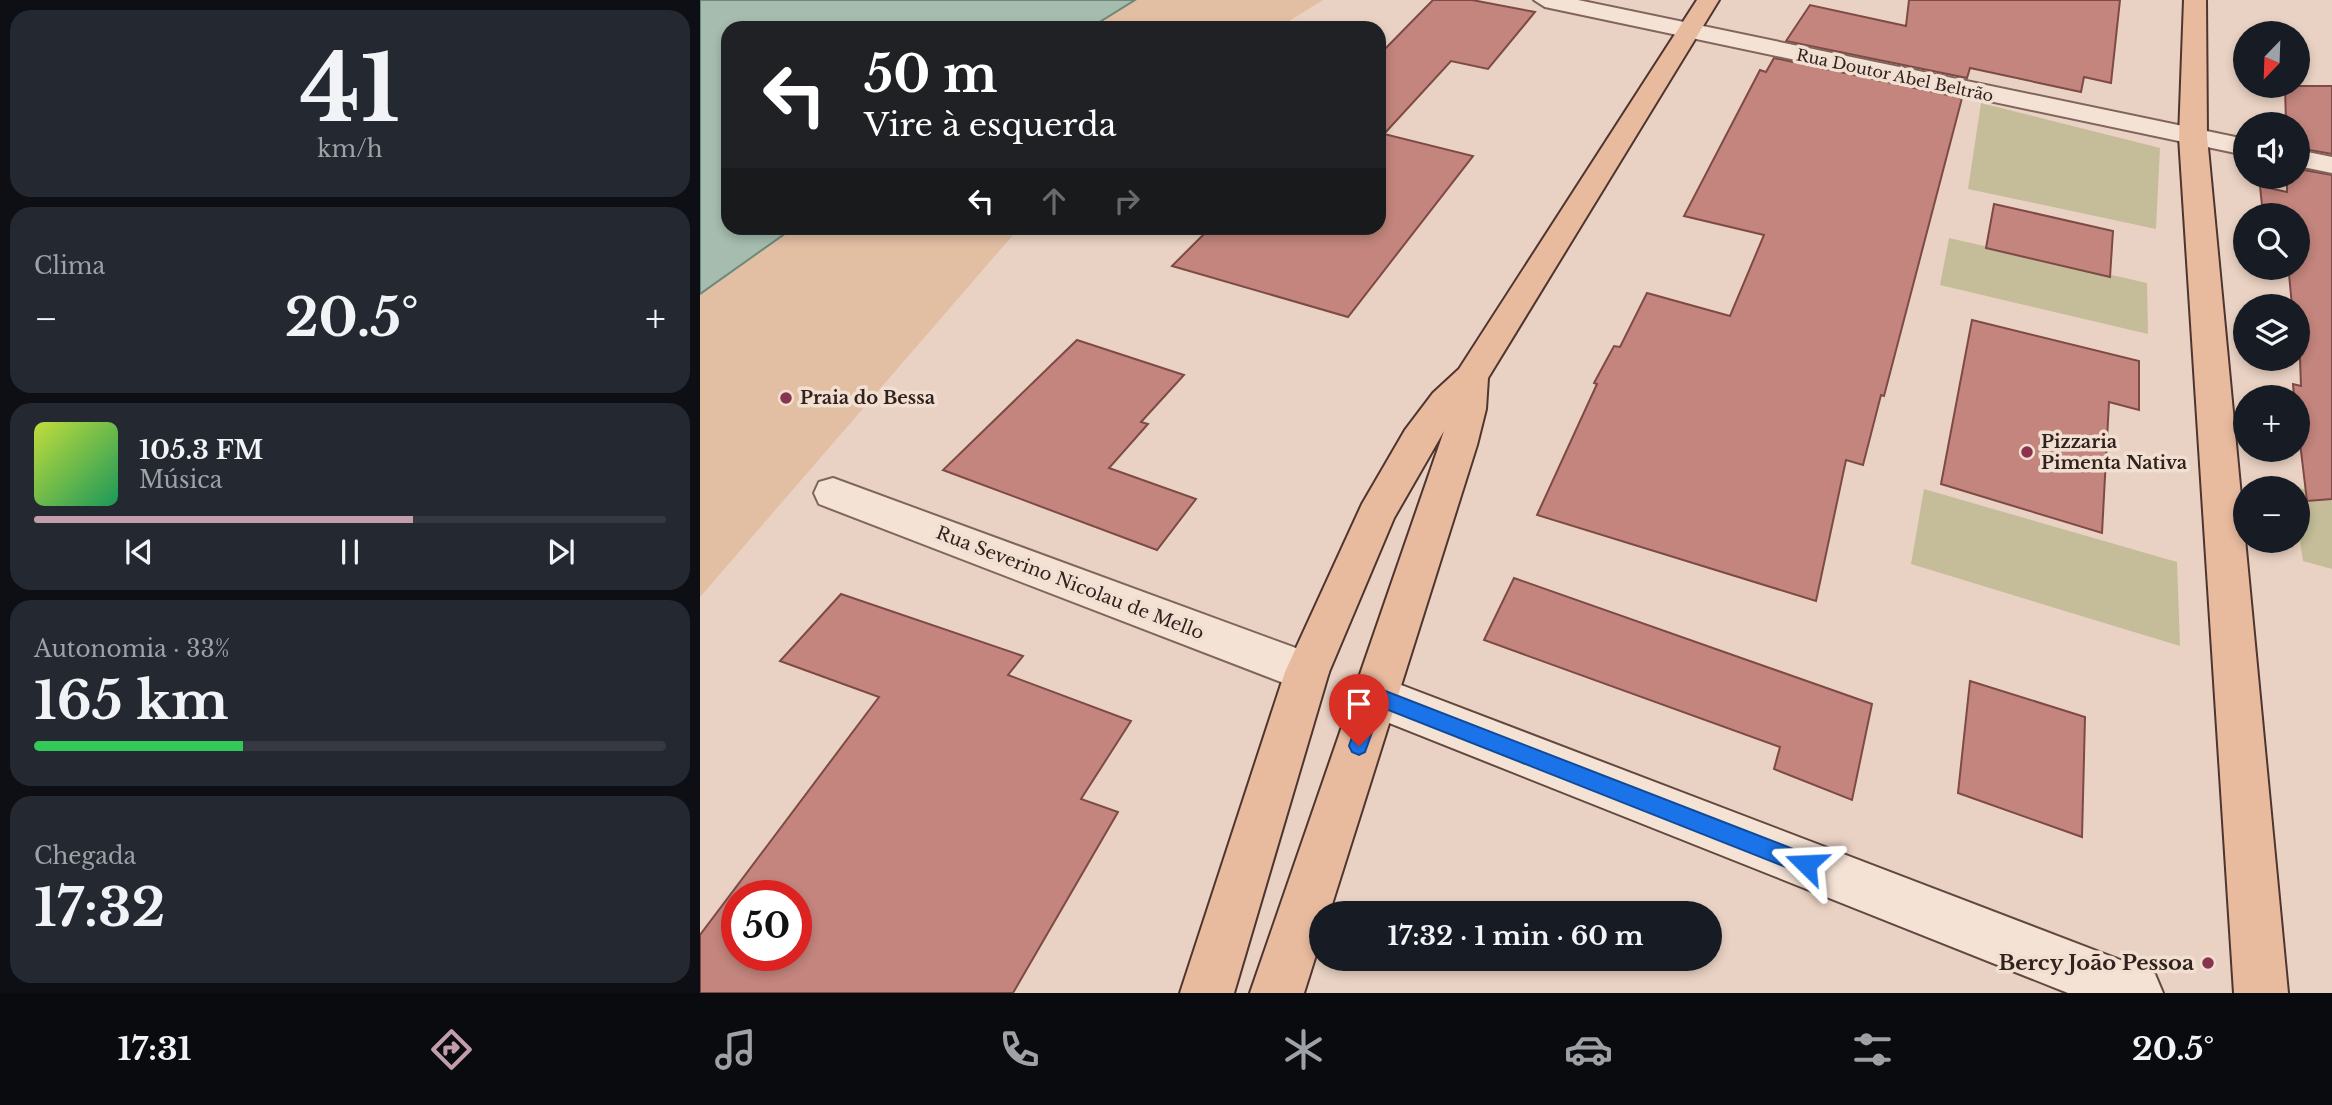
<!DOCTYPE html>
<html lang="pt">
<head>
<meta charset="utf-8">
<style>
  body { margin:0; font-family:"Libre Baskerville",serif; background:#242831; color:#f1f3f6; height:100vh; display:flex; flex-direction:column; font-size:26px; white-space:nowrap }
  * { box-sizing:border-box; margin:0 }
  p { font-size:23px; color:#9ea1a6 }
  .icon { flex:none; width:38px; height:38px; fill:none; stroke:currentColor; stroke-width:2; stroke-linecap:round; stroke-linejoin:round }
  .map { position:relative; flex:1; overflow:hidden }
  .drawer { display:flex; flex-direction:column; gap:10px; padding:10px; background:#0d0f14; width:700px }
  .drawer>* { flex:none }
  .banner { position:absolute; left:21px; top:21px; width:665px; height:214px; border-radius:21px; box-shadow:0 4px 10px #0003; background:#202124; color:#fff; overflow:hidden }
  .needle { width:46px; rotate:203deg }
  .tools { position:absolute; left:1533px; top:21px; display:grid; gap:14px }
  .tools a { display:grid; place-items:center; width:77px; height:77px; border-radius:50%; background:#171b24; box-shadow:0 4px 10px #0003; font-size:35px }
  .speed { position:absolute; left:21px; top:880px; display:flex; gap:14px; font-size:35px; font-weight:700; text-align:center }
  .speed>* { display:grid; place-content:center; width:91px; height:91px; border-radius:50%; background:#171b24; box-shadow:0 4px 10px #0003; line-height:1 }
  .speed .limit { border:10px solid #d22; background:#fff; color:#111 }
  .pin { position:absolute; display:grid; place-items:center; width:60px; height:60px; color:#fff; margin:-72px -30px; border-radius:50% 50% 50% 0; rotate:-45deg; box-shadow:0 0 7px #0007 }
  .pin .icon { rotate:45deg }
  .me { position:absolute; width:77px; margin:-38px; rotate:291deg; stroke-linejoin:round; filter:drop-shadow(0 0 5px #0008) }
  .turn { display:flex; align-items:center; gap:24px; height:147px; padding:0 28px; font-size:32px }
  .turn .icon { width:91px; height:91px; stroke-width:2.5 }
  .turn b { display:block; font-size:49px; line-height:60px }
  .lanes { display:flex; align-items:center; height:66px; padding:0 28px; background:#0003; justify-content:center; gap:35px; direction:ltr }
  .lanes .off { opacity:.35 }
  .big { font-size:52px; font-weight:700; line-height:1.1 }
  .drawer .widget { flex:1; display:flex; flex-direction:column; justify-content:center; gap:10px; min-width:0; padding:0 24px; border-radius:21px; background:#242831 }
  .drawer .dial { align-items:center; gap:0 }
  .dial b { font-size:91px; line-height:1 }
  .song { display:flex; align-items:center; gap:21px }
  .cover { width:84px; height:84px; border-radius:10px; background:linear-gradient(135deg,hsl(70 70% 55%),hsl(150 70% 35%)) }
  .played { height:7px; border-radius:4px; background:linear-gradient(90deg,#c29daa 60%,#363941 60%) }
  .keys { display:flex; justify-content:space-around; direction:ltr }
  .heat { display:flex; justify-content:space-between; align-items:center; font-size:38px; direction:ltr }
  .charge { height:10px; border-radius:5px; background:linear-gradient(90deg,#34c759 33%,#363941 0) }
  .trip { position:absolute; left:609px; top:901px; width:413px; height:70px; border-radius:35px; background:#171b24; box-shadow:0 4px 10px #0003; font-weight:700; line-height:70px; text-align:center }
  .tabs { display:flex; height:112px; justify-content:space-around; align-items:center; background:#090b0e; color:#9ea1a6 }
  .tabs .icon { width:49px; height:49px }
  .tabs .selected { color:#c29daa }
  .tabs b { font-size:32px; color:#f1f3f6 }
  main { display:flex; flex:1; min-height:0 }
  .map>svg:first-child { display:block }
  .green { fill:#c5bd99 }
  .sand { fill:#e2bea3 }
  .water { fill:#a5bcae; stroke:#6d8979; stroke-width:2 }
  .building { fill:#c3857d; stroke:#7d4a45; stroke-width:2; fill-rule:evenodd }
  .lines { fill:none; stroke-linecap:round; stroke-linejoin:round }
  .street-casing { stroke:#81645c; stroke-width:4 }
  .secondary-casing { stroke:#63463f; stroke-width:4 }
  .primary-casing { stroke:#4f3530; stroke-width:4 }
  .street { fill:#f4e2d5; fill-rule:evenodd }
  .secondary { fill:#f4e2d5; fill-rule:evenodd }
  .primary { fill:#e8bb9f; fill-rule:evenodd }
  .route { fill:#1a73e8; stroke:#114b97; stroke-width:2 }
  .poi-dot { fill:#89334e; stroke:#f1dfd2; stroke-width:2.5 }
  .labels { text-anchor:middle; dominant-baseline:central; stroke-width:7; stroke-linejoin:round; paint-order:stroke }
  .far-street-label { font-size:16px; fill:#32221e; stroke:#f1dfd2 }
  .poi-label { font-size:18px; font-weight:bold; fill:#32221e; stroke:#f1dfd2; text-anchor:start }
  .street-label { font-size:18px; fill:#32221e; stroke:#f1dfd2 }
  .near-poi-label { font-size:21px; font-weight:bold; fill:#32221e; stroke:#f1dfd2; text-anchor:end }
</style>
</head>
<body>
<main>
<section class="drawer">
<div class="widget dial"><b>41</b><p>km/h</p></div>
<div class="widget"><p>Clima</p>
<div class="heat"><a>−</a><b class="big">20.5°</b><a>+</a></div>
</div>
<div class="widget">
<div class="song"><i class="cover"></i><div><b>105.3 FM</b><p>Música</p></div></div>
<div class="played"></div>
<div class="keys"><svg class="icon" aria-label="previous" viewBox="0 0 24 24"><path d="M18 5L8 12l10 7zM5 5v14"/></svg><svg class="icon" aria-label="pause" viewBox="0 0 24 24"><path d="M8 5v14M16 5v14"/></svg><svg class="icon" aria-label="next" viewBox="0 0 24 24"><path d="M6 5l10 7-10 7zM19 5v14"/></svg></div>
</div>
<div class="widget"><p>Autonomia · 33%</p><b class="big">165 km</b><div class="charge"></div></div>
<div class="widget"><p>Chegada</p><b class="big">17:32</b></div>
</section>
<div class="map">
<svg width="1632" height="993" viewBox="0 0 1632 993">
  <rect width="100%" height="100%" fill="#e9d2c3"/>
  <g class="green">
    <polygon points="1281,103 1460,148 1456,229 1268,189"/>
    <polygon points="1249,238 1447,283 1448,334 1240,285"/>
    <polygon points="1591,486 1632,496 1632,569 1603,561 1598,528 1598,488"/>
    <polygon points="1224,489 1477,562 1480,646 1211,564"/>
  </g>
  <g class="sand">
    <polygon points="435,0 623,0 578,28 390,28"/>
    <polygon points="93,228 319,228 0,597 0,294"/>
  </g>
  <polygon class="water" points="0,0 435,0 390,28 28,28 28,228 93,228 0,294"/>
  <g class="building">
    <polygon points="733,0 772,0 835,12 788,69 751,61 684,134 773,156 648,317 472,266 510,228 679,228 679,55"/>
    <polygon points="1209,0 1420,0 1411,83 1384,77 1381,92 1270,68 1267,78 1086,41 1110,5 1206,26"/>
    <polygon points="1074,58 1262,98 1184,396 1181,395 1163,465 1146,460 1116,601 837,515 897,384 894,383 914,346 920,347 947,293 1030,316 1064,235 984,216 1060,70 1066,72"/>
    <polygon points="1585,86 1632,86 1632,154 1598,148 1598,124 1586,124"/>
    <polygon points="1598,169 1632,175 1632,499 1607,501 1598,426 1598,397 1594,397 1593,384 1601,386 1598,306 1592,306 1589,274 1570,268 1598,268 1598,215 1563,215 1560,186 1587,192 1587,177 1598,177"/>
    <polygon points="1294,204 1413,231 1410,277 1286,248"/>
    <polygon points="1272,320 1439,361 1439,410 1409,402 1402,533 1241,484"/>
    <polygon points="377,340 484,375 441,422 448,424 409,468 496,499 457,550 243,470"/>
    <polygon points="814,578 1172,704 1152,800 1074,769 1080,747 784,640"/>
    <path d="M 141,594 L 323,656 L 308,675 L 431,721 L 381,799 L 418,812 L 313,993 L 0,993 L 0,935 L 179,697 L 80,661 ZM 37,896 L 96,896 L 96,956 L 37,956 Z"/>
    <polygon points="1270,681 1385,717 1382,837 1258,793"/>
  </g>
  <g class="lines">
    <defs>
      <g id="street">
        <polygon points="834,0 878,0 1545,139 1545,155 845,7"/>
        <polygon points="1598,150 1632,157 1632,173 1598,166"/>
        <polygon points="133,478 623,658 629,672 623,686 607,692 119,504 114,493 119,482"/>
      </g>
      <polygon id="secondary" points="675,675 1436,966 1455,974 1463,993 1368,993 659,711 653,696 659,681"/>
      <g id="primary">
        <polygon points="997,0 1019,0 788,378 786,409 777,445 629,914 621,914 621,939 604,993 550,993 744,431 694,518 629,672 534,993 480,993 585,672 662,504 705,430 733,393 759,369"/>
        <polygon points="1484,0 1506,0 1507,137 1588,993 1534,993 1479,137"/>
      </g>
    </defs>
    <use href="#street" class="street-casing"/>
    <use href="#secondary" class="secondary-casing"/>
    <use href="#primary" class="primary-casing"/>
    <use href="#street" class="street"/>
    <use href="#secondary" class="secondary"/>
    <use href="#primary" class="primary"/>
  </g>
  <polygon class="route" points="675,687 1106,854 1114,857 1117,864 1114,872 1106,875 681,707 665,752 659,755 652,752 649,746 666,696 668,690"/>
  <g class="poi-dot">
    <circle cx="86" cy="398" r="7"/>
    <circle cx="1327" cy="452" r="7"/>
    <circle cx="1508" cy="963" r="7"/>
  </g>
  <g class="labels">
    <g class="far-street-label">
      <text transform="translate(1195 75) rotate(12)">Rua Doutor Abel Beltrão</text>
    </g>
    <g class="poi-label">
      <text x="100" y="398">Praia do Bessa</text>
      <text x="1341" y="442">Pizzaria<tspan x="1341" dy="21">Pimenta Nativa</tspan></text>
    </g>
    <g class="street-label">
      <text transform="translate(370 583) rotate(21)">Rua Severino Nicolau de Mello</text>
    </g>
    <g class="near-poi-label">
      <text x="1494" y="963">Bercy João Pessoa</text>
    </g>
  </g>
</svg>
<div class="tools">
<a><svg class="needle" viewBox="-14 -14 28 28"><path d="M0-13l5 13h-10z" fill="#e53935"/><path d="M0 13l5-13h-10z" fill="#9ea1a6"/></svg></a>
<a><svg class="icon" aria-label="sound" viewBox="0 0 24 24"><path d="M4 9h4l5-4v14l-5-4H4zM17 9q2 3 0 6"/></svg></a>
<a><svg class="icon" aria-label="search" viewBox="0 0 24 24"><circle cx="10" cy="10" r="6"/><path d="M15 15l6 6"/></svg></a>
<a><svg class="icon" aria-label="layers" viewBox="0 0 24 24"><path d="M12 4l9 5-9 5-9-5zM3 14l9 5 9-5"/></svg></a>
<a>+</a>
<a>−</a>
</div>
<div class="speed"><div class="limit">50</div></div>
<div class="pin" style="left:659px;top:746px;background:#d93025"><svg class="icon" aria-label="arrive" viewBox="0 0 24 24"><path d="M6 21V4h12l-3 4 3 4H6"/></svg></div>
<svg class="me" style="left:1106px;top:864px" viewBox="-20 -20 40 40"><path d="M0-17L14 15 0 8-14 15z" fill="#1a73e8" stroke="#fff" stroke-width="4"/></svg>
<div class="trip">17:32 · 1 min · 60 m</div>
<div class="banner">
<div class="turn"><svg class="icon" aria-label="left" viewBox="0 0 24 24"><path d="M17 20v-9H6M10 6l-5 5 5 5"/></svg><div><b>50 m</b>Vire à esquerda</div></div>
<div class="lanes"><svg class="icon" aria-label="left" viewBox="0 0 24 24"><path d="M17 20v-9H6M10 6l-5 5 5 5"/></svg><svg class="icon off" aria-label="ahead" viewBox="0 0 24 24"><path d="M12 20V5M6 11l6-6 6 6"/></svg><svg class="icon off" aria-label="right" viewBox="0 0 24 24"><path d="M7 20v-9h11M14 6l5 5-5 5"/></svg></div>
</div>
</div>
</main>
<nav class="tabs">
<b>17:31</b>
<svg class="icon selected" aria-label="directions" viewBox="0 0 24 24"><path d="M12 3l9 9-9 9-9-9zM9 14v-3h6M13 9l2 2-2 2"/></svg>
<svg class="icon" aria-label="music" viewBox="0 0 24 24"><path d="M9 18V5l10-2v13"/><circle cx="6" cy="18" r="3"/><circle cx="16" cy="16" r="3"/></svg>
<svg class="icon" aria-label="phone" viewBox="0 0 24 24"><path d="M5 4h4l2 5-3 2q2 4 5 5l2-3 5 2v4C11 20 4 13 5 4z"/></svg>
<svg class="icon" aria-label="climate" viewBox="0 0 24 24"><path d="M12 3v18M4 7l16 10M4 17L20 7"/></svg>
<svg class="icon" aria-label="car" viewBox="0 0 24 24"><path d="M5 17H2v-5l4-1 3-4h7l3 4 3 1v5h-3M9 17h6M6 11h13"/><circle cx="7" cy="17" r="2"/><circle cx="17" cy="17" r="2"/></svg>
<svg class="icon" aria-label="filters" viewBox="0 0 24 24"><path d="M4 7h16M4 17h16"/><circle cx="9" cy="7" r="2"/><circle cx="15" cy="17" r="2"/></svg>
<b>20.5°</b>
</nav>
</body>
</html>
